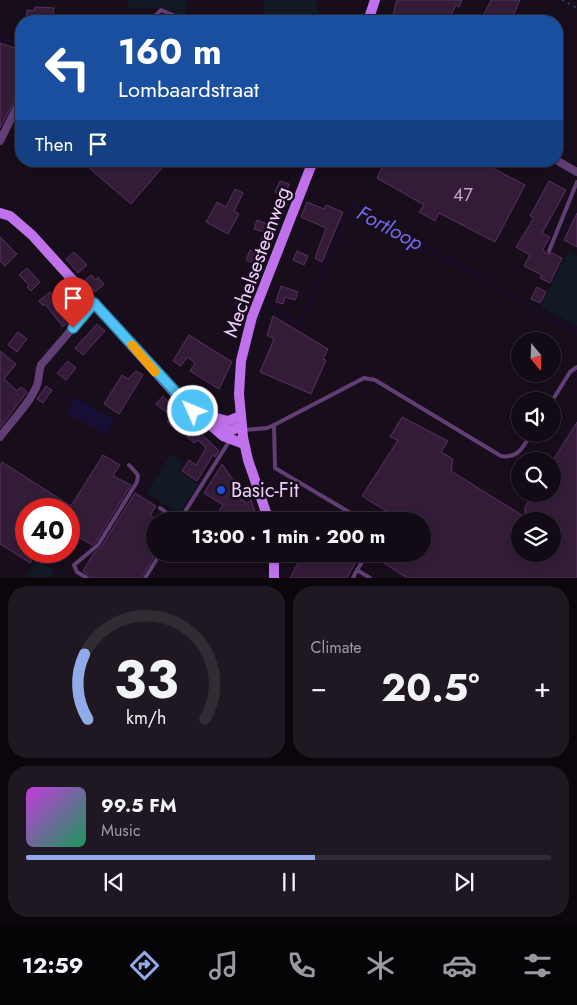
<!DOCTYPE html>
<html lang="en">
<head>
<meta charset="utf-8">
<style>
  body { margin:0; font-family:Jost,sans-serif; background:#1f1822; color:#f1f3f6; height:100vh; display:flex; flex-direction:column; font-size:19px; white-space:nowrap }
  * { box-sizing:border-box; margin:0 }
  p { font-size:16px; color:#9c9aa0 }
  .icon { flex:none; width:28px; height:28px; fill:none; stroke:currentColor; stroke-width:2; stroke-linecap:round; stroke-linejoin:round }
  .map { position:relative; height:578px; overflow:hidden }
  .drawer { display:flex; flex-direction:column; gap:8px; padding:8px; background:#0a060b; flex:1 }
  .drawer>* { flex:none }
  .guide { position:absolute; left:15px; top:15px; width:548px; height:152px; border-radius:20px; box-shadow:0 2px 8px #0003,0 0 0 1px #312b34; background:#1a4fa0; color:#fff; overflow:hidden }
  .needle { width:32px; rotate:161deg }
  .fabs { position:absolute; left:511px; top:332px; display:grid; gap:10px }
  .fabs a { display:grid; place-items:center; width:50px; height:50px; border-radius:50%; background:#120a14; box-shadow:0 2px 8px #0003,0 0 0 1px #312b34; font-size:25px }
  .speed { position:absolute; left:15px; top:498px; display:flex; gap:10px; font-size:25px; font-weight:700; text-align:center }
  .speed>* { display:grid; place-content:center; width:65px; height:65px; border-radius:50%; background:#120a14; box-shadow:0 2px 8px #0003,0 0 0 1px #312b34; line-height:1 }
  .speed .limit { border:8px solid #d22; background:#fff; color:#111 }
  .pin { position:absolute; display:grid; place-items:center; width:42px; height:42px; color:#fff; margin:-51px -21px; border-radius:50% 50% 50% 0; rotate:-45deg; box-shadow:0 0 5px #0007 }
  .pin .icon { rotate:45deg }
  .me { position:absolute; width:55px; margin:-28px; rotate:314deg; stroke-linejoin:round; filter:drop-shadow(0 0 4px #0008) }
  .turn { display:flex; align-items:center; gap:18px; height:105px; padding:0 20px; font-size:22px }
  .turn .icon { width:65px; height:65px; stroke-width:2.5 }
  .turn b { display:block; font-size:35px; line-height:42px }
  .then { display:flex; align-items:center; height:48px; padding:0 20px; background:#0003; gap:10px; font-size:19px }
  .big { font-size:38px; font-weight:700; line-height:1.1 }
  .drawer .widget { flex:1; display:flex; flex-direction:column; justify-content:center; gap:8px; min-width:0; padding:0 18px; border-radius:20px; background:#1f1822 }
  .drawer .dial { align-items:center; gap:0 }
  .dial svg { height:130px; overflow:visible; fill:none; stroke:#312b34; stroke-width:7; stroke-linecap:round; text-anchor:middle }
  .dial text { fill:#f1f3f6; stroke:none }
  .song { display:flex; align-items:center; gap:15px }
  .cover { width:60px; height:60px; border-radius:8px; background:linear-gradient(135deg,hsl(290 70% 55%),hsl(150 70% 35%)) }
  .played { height:5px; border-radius:2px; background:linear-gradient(90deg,#91aae8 55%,#312b34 55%) }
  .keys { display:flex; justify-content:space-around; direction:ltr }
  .heat { display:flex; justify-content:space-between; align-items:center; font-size:28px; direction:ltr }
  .drawer .tiles { flex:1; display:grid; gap:8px; grid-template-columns:1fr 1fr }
  .widget:last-child { grid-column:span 2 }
  .trip { position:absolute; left:146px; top:512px; width:285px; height:50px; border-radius:25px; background:#120a14; box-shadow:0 2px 8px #0003,0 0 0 1px #312b34; font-weight:700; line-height:50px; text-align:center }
  .tab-bar { display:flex; height:80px; justify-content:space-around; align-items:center; background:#070408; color:#9c9aa0 }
  .tab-bar .icon { width:35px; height:35px }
  .tab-bar .current { color:#91aae8 }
  .tab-bar b { font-size:22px; color:#f1f3f6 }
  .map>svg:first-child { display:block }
  .green { fill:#111924 }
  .water { fill:#170e33 }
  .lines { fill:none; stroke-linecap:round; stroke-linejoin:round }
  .stream { stroke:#170e33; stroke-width:2 }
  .building { fill:#341c39; stroke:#593162; fill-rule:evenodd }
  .path { stroke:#3b679f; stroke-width:1; stroke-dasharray:2.5 4; stroke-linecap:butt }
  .lane { stroke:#613e74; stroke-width:4 }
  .street { stroke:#613e74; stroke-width:8 }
  .secondary { stroke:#c071ec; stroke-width:10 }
  .route-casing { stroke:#337fa1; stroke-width:12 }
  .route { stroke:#4fc3f7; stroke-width:9 }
  .slow { stroke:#f59e0b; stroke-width:9 }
  .poi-dot { fill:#1c50d6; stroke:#180d1b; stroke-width:2 }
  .labels { text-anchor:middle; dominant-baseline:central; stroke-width:5; stroke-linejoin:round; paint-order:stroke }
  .number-label { font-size:18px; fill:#bfa1c9 }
  .street-label { font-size:20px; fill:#edcdf9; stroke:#180d1b }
  .poi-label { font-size:20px; fill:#edcdf9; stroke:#180d1b; text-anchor:start }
  .water-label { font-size:21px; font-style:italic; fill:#7369eb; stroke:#180d1b }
</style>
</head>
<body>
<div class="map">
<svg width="577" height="578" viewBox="0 0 577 578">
  <rect width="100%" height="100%" fill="#180d1b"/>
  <g class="green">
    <polygon points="128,0 186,0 187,17 219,21 174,21 163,11 163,7 129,9"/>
    <polygon points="264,0 316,0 318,15 262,21"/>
    <polygon points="568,251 577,256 577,326 541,307"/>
    <polygon points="171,454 183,462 178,472 198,484 179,514 147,493"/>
    <polygon points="36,558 55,571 50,577 26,577"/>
  </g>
  <polygon class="water" points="75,397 115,420 106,435 66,413"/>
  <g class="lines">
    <g class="stream">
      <polyline points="0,39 21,42"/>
      <polyline points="265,302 299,325 353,204 577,334"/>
    </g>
  </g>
  <g class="building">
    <polygon points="397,0 462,0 459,7 456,5 448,21 391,21"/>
    <polygon points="491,0 520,0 511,21 490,21 482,18"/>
    <polygon points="35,7 54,8 52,21 26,21 27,10 34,11"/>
    <polygon points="0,43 21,50 21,89 0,128"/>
    <polygon points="81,161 168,161 131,204"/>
    <polygon points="385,161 479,161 525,185 495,242 439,213 435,221 419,212 424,205 377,178"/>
    <polygon points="280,181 289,184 285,196 275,192"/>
    <polygon points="549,181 566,190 542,233 550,237 543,249 546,254 552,253 562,258 550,283 540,278 542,275 524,266 530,255 516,247 534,218 530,216"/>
    <polygon points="235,189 243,193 234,211 239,214 228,234 206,222 217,202 226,207"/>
    <polygon points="307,202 324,209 326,205 343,212 322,262 315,258 326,228 301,217"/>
    <polygon points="577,213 577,247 564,240"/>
    <polygon points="257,220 268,224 268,221 277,224 268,248 259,245 264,232 254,229"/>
    <polygon points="0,237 17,254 5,266 0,261"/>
    <polygon points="250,250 262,256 258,265 246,260"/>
    <polygon points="297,251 308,256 304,265 293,260"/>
    <polygon points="74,252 87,265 78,273 66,259"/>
    <polygon points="27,268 40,282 31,291 27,287 29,285 19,275"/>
    <polygon points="91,275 96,280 98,277 104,284 95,292 85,280"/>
    <polygon points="281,286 298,292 295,300 285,297 283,304 276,302"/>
    <polygon points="537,287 546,292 540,303 531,299"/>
    <polygon points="50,292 53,296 52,298 73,318 63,327 45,304 43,306 39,301"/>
    <polygon points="273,316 328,349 323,359 326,360 311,394 260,372 274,339 267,335"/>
    <polygon points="97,324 105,331 83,355 75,348"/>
    <polygon points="18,332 27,339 17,352 8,345"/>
    <polygon points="189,335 232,362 219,389 190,371 195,363 187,357 181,366 173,361"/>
    <polygon points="0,351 16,364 4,379 17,391 21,387 27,392 0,428"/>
    <polygon points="68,361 76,368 66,380 57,373"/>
    <polygon points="136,371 143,375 119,414 104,404 122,375 128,379"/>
    <polygon points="46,386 52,390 43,403 37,399"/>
    <polygon points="163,396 219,451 215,457 213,455 197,481 182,471 189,460 196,465 206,448 198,440 194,443 179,429 177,431 167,422 172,417 156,404"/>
    <path d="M 402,417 L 448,441 L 441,452 L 453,459 L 451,471 L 525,517 L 525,507 L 533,494 L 552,494 L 552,462 L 577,422 L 577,578 L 407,578 L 376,558 L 378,554 L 422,554 L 422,521 L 398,521 L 399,519 L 362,496 L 398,440 L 390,437 ZM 520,521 L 552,521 L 552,554 L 520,554 Z"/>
    <polygon points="103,455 120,465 113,476 131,485 95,543 92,545 69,531 69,509 26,509 26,551 37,551 30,563 0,544 0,465 2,462 71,506"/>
    <polygon points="222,464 238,487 233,494 247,503 251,500 258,521 223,521 215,516 223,505 204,493"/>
    <polygon points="135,493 156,506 150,516 155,519 156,554 141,578 91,578 83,571 94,553 101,547"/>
    <polygon points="303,554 345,554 357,560 347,578 290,578"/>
  </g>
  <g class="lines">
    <polyline class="path" points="562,0 577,8"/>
    <g class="lane">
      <polyline points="150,21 161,10 187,21"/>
      <polyline points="549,251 577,182"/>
      <polyline points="552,401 570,372 577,367"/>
      <polyline points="274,425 275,468 364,521"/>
      <path d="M 244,430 L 267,428 L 274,425 L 364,378 L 375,380 L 501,456 C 518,459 523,447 531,434"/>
      <polyline points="160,508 178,521"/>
      <polyline points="179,521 230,440"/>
      <polyline points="357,570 367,554"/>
      <polyline points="87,578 77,572 74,565 98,545 137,482 138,475 129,465"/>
      <polyline points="145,578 160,554"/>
      <polyline points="353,578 357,570 370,578"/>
    </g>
    <g class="street">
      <polyline points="0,141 21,99"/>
      <polyline points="556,160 577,172"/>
      <path d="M 0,437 C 11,422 31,402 37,385 C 40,378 38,372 41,365 L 94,303"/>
    </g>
    <g class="secondary">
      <polyline points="368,21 375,0"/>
      <polyline points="0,213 10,216 32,235 180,399 223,436 244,444"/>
      <polyline points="201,414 228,421 240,416"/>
      <polyline points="214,426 230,431 241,426"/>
      <polyline points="269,521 248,460 243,437 239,394 241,361 252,317 313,161"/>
      <polyline points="274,554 274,578"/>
    </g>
  </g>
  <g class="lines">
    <defs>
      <polyline id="route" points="73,328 94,303 193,411"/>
    </defs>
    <use href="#route" class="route-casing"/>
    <use href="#route" class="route"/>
    <polyline class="slow" points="132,345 155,372"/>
  </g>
  <circle class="poi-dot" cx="221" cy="490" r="5"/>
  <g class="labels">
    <g class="number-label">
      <text x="463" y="195">47</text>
    </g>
    <g class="street-label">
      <text transform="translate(257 262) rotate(-70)">Mechelsesteenweg</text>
    </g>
    <g class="poi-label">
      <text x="231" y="490">Basic-Fit</text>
    </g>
    <g class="water-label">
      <text transform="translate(390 228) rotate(28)">Fortloop</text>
    </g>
  </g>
</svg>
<div class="fabs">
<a><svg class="needle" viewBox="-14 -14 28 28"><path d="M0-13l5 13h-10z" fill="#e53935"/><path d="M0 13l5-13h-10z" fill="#9c9aa0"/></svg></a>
<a><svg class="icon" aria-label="sound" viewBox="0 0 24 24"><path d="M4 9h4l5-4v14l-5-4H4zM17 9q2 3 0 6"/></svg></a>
<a><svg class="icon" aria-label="search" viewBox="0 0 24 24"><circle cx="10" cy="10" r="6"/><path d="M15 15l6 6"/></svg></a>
<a><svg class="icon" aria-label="layers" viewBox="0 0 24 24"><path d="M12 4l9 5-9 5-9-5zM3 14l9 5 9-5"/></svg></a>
</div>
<div class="speed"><div class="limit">40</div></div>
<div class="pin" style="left:73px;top:328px;background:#d93025"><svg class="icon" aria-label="arrive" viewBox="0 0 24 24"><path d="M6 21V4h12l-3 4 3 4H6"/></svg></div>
<svg class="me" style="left:193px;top:411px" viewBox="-20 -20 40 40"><circle r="17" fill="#4fc3f7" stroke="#fff" stroke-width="3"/><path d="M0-11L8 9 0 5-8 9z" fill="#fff"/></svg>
<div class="trip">13:00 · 1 min · 200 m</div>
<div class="guide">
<div class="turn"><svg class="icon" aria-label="left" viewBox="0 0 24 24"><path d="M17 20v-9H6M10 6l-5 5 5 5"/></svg><div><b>160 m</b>Lombaardstraat</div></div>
<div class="then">Then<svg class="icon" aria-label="arrive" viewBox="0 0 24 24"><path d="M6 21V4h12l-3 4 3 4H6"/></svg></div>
</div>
</div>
<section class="drawer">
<div class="tiles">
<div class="widget dial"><svg viewBox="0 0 100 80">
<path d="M14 69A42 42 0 1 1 86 69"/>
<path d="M14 69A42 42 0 0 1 12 29" stroke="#91aae8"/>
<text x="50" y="56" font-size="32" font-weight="700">33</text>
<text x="50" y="72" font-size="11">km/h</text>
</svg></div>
<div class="widget"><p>Climate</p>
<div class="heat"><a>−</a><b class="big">20.5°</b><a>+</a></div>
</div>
<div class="widget">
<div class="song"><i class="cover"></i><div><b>99.5 FM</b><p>Music</p></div></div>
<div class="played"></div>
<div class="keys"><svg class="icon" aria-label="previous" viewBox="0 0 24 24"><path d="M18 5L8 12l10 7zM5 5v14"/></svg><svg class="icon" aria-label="pause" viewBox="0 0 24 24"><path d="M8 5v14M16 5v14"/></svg><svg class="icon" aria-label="next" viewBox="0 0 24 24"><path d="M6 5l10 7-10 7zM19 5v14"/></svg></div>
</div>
</div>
</section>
<nav class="tab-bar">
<b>12:59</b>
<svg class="icon current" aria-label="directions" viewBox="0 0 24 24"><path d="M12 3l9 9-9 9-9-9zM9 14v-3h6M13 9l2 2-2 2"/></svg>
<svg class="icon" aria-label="music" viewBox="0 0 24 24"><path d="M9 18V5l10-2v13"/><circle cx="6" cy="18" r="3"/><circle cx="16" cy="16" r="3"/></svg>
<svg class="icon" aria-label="phone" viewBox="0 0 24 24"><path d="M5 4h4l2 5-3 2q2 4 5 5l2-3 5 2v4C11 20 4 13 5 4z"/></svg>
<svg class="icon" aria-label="climate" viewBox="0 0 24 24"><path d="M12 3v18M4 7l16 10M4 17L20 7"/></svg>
<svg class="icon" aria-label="car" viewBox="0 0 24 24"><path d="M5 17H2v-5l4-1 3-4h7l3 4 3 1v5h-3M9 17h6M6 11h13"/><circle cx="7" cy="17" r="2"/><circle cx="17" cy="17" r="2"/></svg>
<svg class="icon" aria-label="filters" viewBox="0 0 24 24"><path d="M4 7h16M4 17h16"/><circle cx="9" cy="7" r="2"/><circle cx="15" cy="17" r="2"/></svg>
</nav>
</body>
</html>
